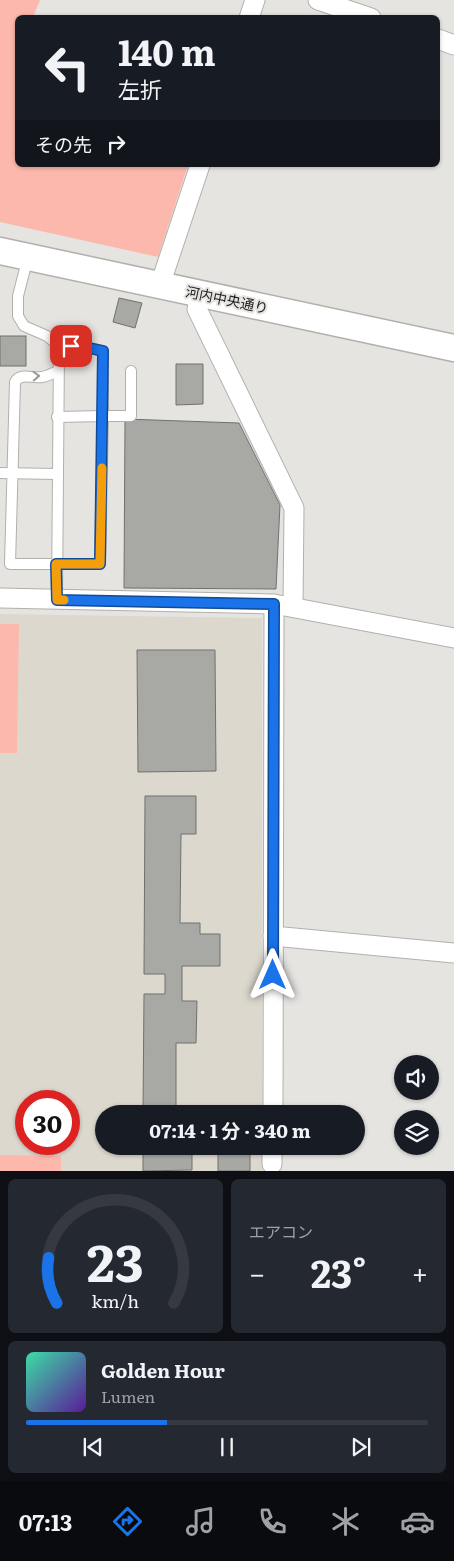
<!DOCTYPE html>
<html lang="ja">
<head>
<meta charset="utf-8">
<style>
  body { margin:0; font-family:Literata,"Noto Sans JP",serif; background:#242831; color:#f1f3f6; height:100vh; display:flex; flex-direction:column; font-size:19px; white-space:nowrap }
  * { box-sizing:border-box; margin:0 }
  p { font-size:16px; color:#9ea1a6 }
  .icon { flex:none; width:28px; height:28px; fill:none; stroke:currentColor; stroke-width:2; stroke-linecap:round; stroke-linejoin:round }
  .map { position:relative; height:1171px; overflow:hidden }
  .drawer { display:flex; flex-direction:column; gap:8px; padding:8px; background:#0d0f14; flex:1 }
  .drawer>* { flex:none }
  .top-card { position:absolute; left:15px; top:15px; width:425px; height:152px; border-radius:8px; box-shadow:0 1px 4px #0004; background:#171b24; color:#f1f3f6; overflow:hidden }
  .tools { position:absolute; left:394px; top:1055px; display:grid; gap:10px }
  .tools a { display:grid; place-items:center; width:45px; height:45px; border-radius:50%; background:#171b24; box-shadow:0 1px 4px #0004; font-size:25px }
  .speed { position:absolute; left:15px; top:1090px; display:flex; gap:10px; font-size:25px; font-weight:700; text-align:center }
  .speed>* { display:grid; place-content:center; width:65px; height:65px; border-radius:50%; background:#171b24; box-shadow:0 1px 4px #0004; line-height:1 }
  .speed .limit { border:8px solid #d22; background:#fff; color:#111 }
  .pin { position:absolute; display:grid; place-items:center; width:42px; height:42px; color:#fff; margin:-21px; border-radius:10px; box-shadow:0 2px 8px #0006 }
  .me { position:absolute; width:55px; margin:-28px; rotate:0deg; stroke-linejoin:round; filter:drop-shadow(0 0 4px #0008) }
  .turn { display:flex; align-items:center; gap:18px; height:105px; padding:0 20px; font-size:22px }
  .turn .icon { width:65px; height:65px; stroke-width:2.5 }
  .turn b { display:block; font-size:35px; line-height:42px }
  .then { display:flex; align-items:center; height:48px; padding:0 20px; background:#0003; gap:10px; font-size:19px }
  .big { font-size:38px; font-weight:700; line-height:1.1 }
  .drawer .tile { flex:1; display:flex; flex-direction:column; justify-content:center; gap:8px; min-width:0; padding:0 18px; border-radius:8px; background:#242831 }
  .drawer .dial { align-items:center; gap:0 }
  .dial svg { height:130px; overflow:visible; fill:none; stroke:#363941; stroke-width:7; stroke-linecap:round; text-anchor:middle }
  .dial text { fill:#f1f3f6; stroke:none }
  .song { display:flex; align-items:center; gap:15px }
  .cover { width:60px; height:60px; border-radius:8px; background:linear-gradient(135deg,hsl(160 70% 55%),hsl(270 70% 35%)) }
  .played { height:5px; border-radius:2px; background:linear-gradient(90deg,#1a73e8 35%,#363941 35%) }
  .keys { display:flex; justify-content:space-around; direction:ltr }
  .heat { display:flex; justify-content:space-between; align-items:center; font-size:28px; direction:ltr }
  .drawer .tiles { flex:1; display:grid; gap:8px; grid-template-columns:1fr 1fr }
  .tile:last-child { grid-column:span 2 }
  .trip { position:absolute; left:95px; top:1105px; width:270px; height:50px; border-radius:25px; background:#171b24; box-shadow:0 1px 4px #0004; font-weight:700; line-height:50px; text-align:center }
  .dock { display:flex; height:80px; justify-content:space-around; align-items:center; background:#090b0e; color:#9ea1a6 }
  .dock .icon { width:35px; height:35px }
  .dock .selected { color:#1a73e8 }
  .dock b { font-size:22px; color:#f1f3f6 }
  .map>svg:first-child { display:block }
  .built { fill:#dcd8ce; fill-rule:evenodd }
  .green { fill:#fcb8ad }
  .building { fill:#a8a9a5; stroke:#70716e }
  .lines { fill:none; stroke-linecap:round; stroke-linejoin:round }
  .lane-casing { stroke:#b1b0ac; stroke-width:12 }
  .street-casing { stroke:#b1b0ac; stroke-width:21 }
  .secondary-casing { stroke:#b1b0ac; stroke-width:29 }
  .lane { stroke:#fff; stroke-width:10 }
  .street { stroke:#fff; stroke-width:19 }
  .secondary { stroke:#fff; stroke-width:26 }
  .oneway { stroke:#999998 }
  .route-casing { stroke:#114b97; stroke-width:12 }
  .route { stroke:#1a73e8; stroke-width:9 }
  .slow { stroke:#f59e0b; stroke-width:9 }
  .labels { text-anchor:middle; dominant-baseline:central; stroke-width:4; stroke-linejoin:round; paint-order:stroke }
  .street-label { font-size:14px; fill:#1d1d1b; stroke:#e6e4e1 }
</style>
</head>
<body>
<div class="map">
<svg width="454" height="1171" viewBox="0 0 454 1171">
  <rect width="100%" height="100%" fill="#e6e4e1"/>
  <path class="built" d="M 0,614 L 262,618 L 262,1114 L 104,1114 L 104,1146 L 262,1146 L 262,1171 L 0,1171 ZM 26,1101 L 69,1101 L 69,1144 L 26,1144 Z"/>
  <g class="green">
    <polygon points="0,0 40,0 33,17 18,18 18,165 188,165 158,257 0,222"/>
    <polygon points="0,624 19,624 17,753 0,753"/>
    <polygon points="0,1155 61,1156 61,1171 0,1171"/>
  </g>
  <g class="building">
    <polygon points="119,298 142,303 135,328 113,322"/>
    <rect x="0" y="336" width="26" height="30"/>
    <polygon points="176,364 203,364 203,404 176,405"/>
    <polygon points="125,419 239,423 280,505 276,589 124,588"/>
    <polygon points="137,650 215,650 216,771 138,772"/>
    <polygon points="145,796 196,796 196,834 181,834 180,923 200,923 200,934 220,934 220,966 182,966 182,1001 197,1001 196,1043 176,1043 176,1114 143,1114 144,994 165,994 165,974 144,974"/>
    <polygon points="143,1146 192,1146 192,1170 143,1171"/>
    <rect x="218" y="1146" width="32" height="25"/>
  </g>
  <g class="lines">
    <defs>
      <g id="lane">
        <polyline points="28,257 18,296 18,316 24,326 47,336 59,346 57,599"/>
        <polyline points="59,358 71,346 80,346 103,351 103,416 131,416 131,371"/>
        <path d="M 57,417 L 103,416 L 100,564 L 10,564 L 15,382 C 21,372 32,379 42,377 C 48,376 53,373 58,371"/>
        <polyline points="0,473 57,474"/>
      </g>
      <g id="street">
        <polyline points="318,0 371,18"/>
        <polyline points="249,18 255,0"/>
        <polyline points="438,39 454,45"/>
        <polyline points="160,285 200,165"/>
        <polyline points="200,294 197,309 294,508 293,607"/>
        <polyline points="0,598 274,604 454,638"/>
        <polyline points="273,936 454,953"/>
        <polyline points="273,1114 274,604"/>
        <polyline points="272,1164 272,1146"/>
      </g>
      <polyline id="secondary" points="0,251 454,348"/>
    </defs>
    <use href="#lane" class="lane-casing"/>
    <use href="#street" class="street-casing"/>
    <use href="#secondary" class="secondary-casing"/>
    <use href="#lane" class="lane"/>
    <use href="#street" class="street"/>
    <use href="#secondary" class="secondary"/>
  </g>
  <defs><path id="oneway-chevron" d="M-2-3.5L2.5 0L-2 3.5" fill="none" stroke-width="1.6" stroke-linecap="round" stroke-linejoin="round" transform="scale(1.25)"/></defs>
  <use class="oneway" href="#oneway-chevron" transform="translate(36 376) rotate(-2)"/>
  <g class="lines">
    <defs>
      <polyline id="route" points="71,346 80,346 103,351 100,564 56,564 57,600 274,604 273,975"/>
    </defs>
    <use href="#route" class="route-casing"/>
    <use href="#route" class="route"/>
    <polyline class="slow" points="64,600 57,600 56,564 100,564 102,468"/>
  </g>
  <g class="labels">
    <g class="street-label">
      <text transform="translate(227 299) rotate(12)">河内中央通り</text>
    </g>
  </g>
</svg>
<div class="tools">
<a><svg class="icon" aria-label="sound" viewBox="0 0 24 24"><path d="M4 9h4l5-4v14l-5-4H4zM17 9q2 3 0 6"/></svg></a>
<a><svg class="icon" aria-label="layers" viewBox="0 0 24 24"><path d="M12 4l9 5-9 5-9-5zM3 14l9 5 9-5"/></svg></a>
</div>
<div class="speed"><div class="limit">30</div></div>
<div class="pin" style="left:71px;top:346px;background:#d93025"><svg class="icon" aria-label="arrive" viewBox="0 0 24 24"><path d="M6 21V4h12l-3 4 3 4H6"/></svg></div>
<svg class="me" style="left:273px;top:975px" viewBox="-20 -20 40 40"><path d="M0-17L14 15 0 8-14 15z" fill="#1a73e8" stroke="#fff" stroke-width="4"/></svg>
<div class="trip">07:14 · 1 分 · 340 m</div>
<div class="top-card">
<div class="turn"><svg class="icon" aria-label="left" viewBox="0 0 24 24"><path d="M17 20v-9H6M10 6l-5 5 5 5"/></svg><div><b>140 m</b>左折</div></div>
<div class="then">その先<svg class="icon" aria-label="right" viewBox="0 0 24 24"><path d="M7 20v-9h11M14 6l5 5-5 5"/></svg></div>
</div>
</div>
<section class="drawer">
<div class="tiles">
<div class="tile dial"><svg viewBox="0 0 100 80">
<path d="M14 69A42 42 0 1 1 86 69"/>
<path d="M14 69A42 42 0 0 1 9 41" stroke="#1a73e8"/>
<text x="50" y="56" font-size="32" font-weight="700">23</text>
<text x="50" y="72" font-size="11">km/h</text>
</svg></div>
<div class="tile"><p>エアコン</p>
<div class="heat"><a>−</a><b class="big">23°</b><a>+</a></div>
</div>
<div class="tile">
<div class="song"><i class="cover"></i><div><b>Golden Hour</b><p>Lumen</p></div></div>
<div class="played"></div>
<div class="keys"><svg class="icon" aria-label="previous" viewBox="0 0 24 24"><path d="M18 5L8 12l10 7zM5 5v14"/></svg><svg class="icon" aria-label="pause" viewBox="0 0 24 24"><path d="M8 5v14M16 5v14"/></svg><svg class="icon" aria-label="next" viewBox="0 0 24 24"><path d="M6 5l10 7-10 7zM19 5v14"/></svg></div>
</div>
</div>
</section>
<nav class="dock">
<b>07:13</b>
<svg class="icon selected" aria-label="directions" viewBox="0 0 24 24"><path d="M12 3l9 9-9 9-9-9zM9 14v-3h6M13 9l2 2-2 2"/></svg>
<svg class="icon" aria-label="music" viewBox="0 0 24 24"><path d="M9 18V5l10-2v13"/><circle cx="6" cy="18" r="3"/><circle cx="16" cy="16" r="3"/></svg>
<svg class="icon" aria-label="phone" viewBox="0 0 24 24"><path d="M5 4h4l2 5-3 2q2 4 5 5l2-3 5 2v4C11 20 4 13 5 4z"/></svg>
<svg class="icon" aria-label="climate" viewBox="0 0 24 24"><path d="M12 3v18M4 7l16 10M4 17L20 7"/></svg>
<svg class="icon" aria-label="car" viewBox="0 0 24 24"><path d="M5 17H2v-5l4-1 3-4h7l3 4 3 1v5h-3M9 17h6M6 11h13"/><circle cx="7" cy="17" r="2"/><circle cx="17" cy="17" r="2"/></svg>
</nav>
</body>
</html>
